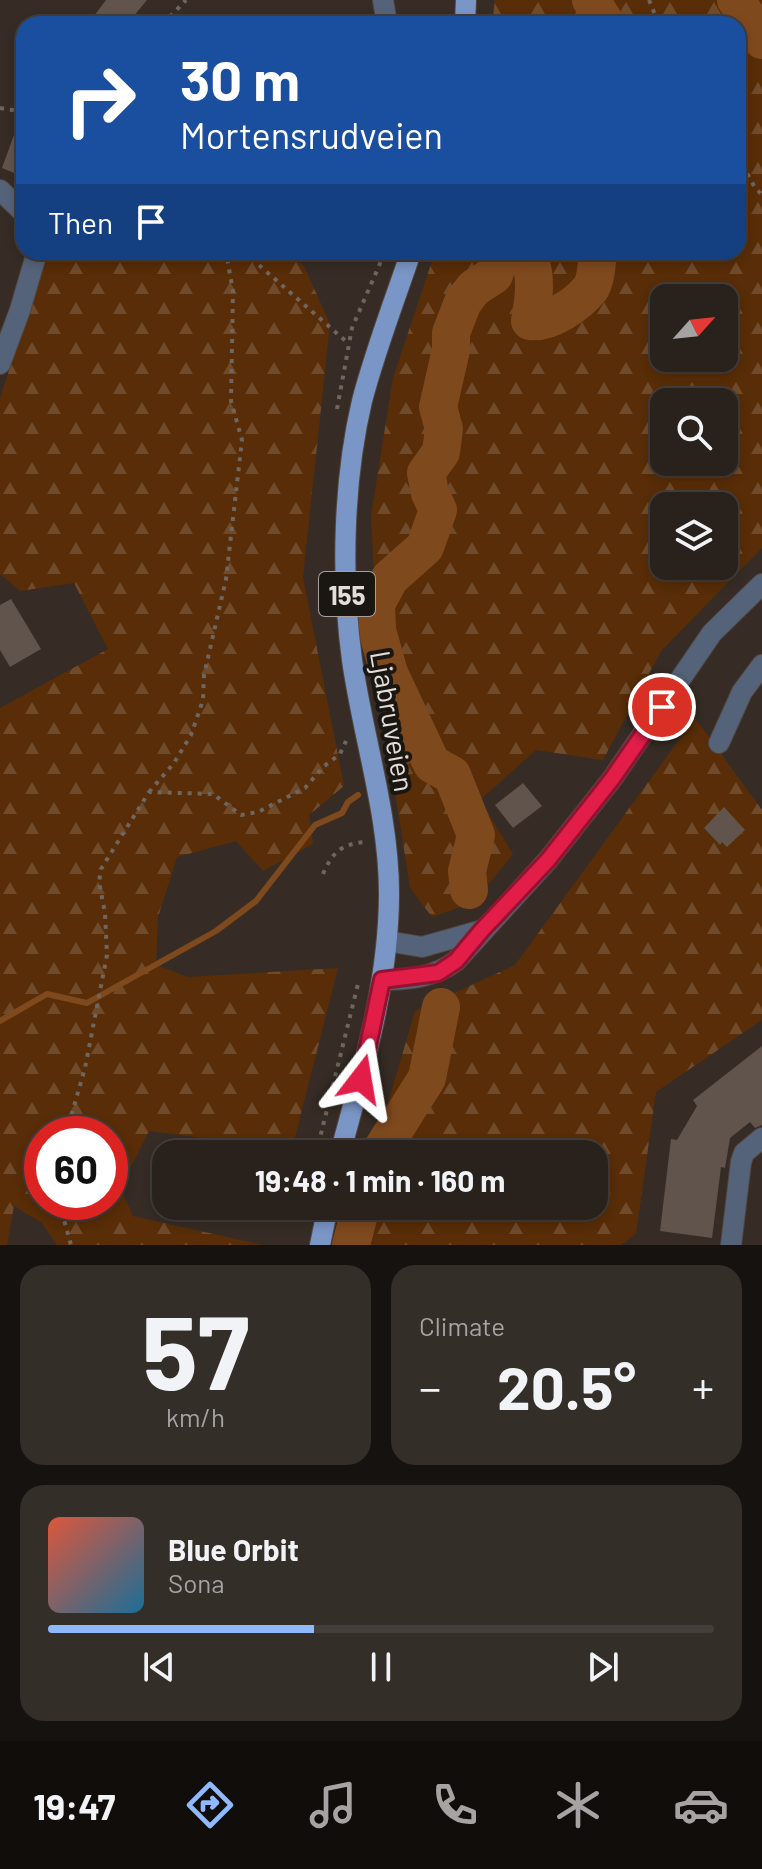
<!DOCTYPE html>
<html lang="en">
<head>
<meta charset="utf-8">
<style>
  body { margin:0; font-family:Barlow,sans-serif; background:#342e29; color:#f1f3f6; height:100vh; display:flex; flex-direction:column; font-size:30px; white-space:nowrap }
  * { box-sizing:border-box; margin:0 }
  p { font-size:26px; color:#a5a3a3 }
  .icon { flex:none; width:44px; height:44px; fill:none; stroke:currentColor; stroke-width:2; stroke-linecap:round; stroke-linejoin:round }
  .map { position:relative; height:1245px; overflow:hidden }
  .sheet { display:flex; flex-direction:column; gap:20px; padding:20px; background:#16120f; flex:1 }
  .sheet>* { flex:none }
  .guide { position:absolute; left:16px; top:16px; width:730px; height:244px; border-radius:24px; box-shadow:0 4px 12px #0003,0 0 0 2px #443e3b; background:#1a4fa0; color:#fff; overflow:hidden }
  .needle { width:52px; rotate:63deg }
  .fabs { position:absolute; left:650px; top:284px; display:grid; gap:16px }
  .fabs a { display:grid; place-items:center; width:88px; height:88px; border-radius:16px; background:#28211c; box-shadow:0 4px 12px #0003,0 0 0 2px #443e3b; font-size:40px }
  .speed { position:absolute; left:24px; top:1116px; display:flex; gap:16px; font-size:40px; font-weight:700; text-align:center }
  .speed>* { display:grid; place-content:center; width:104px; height:104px; border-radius:50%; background:#28211c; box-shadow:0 4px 12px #0003,0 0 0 2px #443e3b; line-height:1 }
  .speed .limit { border:12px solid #d22; background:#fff; color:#111 }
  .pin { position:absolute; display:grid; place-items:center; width:68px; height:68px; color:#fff; margin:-34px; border:4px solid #fff; border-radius:50%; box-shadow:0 2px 8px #0007 }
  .me { position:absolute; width:88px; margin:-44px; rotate:14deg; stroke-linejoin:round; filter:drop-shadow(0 0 6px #0008) }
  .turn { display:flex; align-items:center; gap:28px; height:168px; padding:0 32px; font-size:36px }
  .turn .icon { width:104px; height:104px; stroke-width:2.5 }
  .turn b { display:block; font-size:56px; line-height:68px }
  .then { display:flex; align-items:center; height:76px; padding:0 32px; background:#0003; gap:16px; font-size:30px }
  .big { font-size:60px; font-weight:700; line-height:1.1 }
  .sheet .tile { flex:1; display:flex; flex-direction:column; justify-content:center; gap:12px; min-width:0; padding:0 28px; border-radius:24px; background:#342e29 }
  .sheet .dial { align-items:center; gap:0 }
  .dial b { font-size:104px; line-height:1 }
  .song { display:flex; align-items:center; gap:24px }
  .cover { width:96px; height:96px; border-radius:12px; background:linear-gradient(135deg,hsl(10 70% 55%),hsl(200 70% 35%)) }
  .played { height:8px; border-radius:4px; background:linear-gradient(90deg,#90b8fd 40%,#443e3b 40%) }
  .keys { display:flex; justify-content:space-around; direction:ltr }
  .heat { display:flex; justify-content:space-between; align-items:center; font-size:44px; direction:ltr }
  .sheet .tiles { flex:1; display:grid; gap:20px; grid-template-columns:1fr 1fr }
  .tile:last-child { grid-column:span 2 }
  .trip { position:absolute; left:152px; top:1140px; width:456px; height:80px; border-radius:24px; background:#28211c; box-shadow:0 4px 12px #0003,0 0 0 2px #443e3b; font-weight:700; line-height:80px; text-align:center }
  .menu { display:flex; height:128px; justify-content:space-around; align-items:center; background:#100d0b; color:#a5a3a3 }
  .menu .icon { width:56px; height:56px }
  .menu .selected { color:#90b8fd }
  .menu b { font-size:36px; color:#f1f3f6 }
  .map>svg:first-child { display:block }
  .forest { fill:url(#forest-firs); fill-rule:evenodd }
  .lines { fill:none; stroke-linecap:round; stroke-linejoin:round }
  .stream { stroke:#7f491e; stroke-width:6 }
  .river { stroke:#7f491e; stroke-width:38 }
  .building { fill:#60544d }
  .minor-casing { stroke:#524842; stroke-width:22 }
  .major-casing { stroke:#524842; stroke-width:22 }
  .path { stroke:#6f665f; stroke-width:4; stroke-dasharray:4 6; stroke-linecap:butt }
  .minor { stroke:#55637a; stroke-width:20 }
  .major { stroke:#7a96c6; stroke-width:20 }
  .route-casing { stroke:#92132f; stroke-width:20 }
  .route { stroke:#e11d48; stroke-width:14 }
  .labels { text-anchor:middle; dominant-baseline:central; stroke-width:8; stroke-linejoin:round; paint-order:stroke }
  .shield { fill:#1a1612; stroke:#a7a19d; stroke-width:2 }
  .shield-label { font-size:26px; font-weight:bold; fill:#e4ddd9 }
  .street-label { font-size:28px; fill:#e4ddd9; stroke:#1a1612 }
</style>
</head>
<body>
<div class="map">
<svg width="762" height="1245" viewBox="0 0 762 1245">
  <defs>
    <pattern id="forest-firs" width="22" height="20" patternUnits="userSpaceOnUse" patternTransform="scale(2)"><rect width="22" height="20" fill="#582d07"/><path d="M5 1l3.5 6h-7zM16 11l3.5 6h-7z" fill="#704b2b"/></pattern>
  </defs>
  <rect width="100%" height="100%" fill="#362c25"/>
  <g class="forest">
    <path d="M 495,0 L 762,0 L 762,548 L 661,651 L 603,760 L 536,750 L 480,800 L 513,854 L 474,902 L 432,917 L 410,888 L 380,695 L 371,516 L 393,378 L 435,252 L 738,252 L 738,24 L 492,24 ZM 664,298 L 724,298 L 724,358 L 664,358 ZM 664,402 L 724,402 L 724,462 L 664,462 ZM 664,506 L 724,506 L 724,566 L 664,566 Z"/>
    <path d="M 48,252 L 286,252 L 304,266 L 330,324 L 303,577 L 344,786 L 309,815 L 313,844 L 263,871 L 236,841 L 177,857 L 158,917 L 156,965 L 188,977 L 338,968 L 292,1149 L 149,1131 L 120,1188 L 133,1216 L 263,1245 L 57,1245 L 42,1223 L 14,1206 L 7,1245 L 0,1245 L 0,708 L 108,649 L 74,583 L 20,591 L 0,574 L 0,398 ZM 42,1134 L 110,1134 L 110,1202 L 42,1202 Z"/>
    <polygon points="695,718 762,810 762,1020 656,1092 636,1234 621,1245 349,1245 358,1206 594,1206 594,1154 373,1154 415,1011 515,965"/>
  </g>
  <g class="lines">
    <g class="stream">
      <polyline points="392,772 425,748"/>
      <polyline points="0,1021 47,994 87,1003 216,931 256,901 315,825 342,813 348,802 358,795"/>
    </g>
    <g class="river">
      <polyline points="591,0 606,24"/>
      <polyline points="736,0 762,40"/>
      <path d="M 526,252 C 538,272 534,299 530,321 C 549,324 578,304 590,289 C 596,281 597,262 598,252"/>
      <polyline points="469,890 467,871 476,835 452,775 432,764 389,673 377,630 376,604 390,578 425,547 438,510 430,493 426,473 441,452 444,429 438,407 451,350 451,333 463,302 474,288 494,275 498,261 517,252"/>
      <polyline points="379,1154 427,1078 441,1007"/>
      <polyline points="351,1245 361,1206"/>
    </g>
  </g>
  <g class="building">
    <polygon points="106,0 147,0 127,24 88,24"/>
    <polygon points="22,113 24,113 24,177 2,168"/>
    <polygon points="11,599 41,649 10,667 0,650 0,605"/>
    <polygon points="523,783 542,806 513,828 495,805"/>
    <polygon points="724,807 745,830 727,847 722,842 720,845 704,828"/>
    <polygon points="762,1046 762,1125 755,1128 750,1122 730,1138 725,1168 721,1167 712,1238 660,1231 671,1139 677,1140 697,1106 693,1100"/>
  </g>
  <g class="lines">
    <defs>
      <g id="minor">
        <polyline points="383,0 387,24"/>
        <polyline points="0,190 24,213"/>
        <polyline points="0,364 20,310 37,252"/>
        <polyline points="719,743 742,692 762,665"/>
        <polyline points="387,941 422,947 482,930"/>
        <path d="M 382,980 C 409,980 435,977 456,961 L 548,860 L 612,779 L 712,633 L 762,584"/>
        <polyline points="731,1245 741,1162 744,1153 762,1138"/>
      </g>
      <g id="major">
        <polyline points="465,24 466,0"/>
        <path d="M 340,1154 C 363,1068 389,983 389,893 C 389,815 363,737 352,660 C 341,579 343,481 362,401 C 375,351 394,302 411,252"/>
        <polyline points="320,1245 328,1206"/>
      </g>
    </defs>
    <use href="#minor" class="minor-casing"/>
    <use href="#major" class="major-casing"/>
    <g class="path">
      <polyline points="649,0 659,24"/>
      <polyline points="163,24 186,0"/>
      <polyline points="0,108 24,112"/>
      <polyline points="738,156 754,186 762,195"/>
      <polyline points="244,252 348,343"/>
      <polyline points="337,409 352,328 385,252"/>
      <polyline points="149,792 174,763 191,735 203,700 204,675 226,579 242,440 231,401 233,291 226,252"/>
      <path d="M 323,874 C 332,853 341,844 365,842"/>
      <polyline points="66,1134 85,1068 107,955 105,913 99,882 101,869 149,792 213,794 241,815 258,812 305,788 323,767 340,754 346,741"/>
      <polyline points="316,1154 359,980"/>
      <polyline points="59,1202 71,1245"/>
    </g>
    <use href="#minor" class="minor"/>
    <use href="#major" class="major"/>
  </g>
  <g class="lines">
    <defs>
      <polyline id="route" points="361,1079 382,980 438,973 456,961 482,930 548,860 612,779 662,707"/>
    </defs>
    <use href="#route" class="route-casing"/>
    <use href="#route" class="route"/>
  </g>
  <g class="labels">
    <rect class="shield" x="319" y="572" width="56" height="44" rx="6"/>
    <g class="shield-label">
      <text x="347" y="594">155</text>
    </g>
    <g class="street-label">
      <text transform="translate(393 721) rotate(80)">Ljabruveien</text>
    </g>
  </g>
</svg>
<div class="fabs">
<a><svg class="needle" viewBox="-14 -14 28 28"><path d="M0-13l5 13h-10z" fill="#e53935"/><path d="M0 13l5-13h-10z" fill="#a5a3a3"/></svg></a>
<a><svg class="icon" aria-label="search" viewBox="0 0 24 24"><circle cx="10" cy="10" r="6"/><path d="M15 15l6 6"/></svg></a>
<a><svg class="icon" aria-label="layers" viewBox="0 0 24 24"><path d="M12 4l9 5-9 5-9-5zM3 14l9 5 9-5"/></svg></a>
</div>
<div class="speed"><div class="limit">60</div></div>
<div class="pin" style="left:662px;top:707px;background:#d93025"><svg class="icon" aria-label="arrive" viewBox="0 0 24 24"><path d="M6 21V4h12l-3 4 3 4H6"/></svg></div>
<svg class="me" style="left:361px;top:1079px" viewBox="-20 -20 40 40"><path d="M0-17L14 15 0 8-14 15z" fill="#e11d48" stroke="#fff" stroke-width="4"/></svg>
<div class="trip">19:48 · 1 min · 160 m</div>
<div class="guide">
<div class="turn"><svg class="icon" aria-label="right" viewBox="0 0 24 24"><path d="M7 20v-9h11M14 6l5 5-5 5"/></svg><div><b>30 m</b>Mortensrudveien</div></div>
<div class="then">Then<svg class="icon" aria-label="arrive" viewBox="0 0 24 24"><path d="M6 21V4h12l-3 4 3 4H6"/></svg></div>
</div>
</div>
<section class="sheet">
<div class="tiles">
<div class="tile dial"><b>57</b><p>km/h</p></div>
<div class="tile"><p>Climate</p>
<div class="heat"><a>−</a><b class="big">20.5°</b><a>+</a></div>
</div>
<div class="tile">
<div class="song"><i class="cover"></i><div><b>Blue Orbit</b><p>Sona</p></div></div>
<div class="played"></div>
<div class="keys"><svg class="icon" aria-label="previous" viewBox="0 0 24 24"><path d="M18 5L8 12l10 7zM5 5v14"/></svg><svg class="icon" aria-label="pause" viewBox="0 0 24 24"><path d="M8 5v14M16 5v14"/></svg><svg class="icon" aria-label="next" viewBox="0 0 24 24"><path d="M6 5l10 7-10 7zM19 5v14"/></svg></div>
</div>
</div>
</section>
<nav class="menu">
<b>19:47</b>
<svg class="icon selected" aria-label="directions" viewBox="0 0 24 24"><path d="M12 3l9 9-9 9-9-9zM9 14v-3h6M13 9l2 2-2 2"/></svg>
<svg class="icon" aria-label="music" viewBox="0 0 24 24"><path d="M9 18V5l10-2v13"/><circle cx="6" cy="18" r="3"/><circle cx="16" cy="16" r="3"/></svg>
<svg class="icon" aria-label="phone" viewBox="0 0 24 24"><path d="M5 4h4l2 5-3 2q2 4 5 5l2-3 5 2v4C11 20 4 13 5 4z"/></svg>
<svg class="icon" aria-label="climate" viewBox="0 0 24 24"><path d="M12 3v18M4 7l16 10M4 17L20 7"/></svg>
<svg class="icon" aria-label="car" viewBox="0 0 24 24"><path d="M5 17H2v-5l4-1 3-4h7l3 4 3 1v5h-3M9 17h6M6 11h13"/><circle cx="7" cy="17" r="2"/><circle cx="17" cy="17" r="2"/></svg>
</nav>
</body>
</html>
